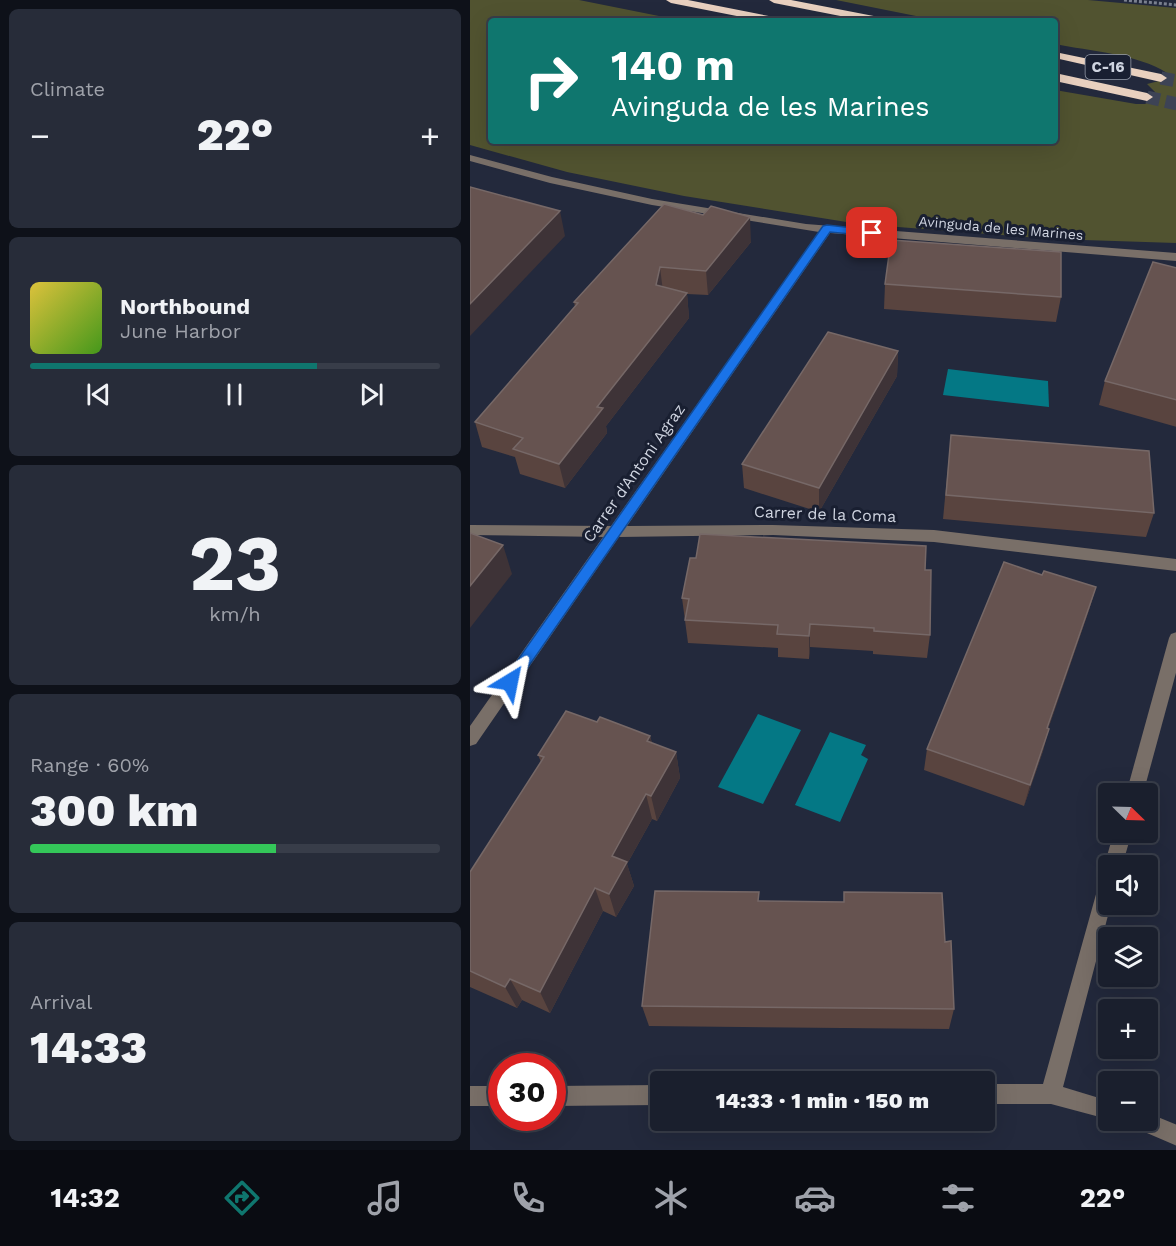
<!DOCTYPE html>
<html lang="en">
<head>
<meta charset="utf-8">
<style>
  body { margin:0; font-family:"Work Sans",sans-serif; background:#272c39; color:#f1f3f6; height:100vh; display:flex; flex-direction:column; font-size:22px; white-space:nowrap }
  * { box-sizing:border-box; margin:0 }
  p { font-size:20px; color:#9fa2aa }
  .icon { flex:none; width:33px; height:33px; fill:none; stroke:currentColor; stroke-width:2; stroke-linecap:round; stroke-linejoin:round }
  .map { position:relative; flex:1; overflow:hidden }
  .side { display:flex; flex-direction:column; gap:9px; padding:9px; background:#0e1119; width:470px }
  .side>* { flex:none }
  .guide { position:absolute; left:18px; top:18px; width:570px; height:126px; border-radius:6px; box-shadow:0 6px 24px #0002,0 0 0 2px #383d49; background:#0f766e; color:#fff; overflow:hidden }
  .needle { width:39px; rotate:113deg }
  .controls { position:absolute; left:628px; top:783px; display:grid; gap:12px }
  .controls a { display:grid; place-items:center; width:60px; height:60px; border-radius:6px; background:#1a1f2d; box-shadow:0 6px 24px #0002,0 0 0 2px #383d49; font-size:30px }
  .speed { position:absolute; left:18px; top:1053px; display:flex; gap:12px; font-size:30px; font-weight:700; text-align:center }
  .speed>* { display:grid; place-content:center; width:78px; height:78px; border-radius:50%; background:#1a1f2d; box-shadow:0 6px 24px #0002,0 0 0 2px #383d49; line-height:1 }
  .speed .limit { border:9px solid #d22; background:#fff; color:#111 }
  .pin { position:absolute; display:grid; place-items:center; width:51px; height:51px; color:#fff; margin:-26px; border-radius:12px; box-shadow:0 3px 9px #0006 }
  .me { position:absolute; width:66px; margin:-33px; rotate:35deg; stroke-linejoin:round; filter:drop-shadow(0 0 4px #0008) }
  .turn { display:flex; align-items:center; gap:21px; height:126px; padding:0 24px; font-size:27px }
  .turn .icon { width:78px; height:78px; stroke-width:2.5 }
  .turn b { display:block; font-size:42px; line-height:51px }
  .big { font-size:45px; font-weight:800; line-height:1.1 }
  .side .card { flex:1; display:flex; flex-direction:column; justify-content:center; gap:9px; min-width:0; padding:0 21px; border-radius:9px; background:#272c39 }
  .side .dial { align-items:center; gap:0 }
  .dial b { font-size:78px; line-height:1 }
  .song { display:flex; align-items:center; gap:18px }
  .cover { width:72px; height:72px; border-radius:9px; background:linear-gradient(135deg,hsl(50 70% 55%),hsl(100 70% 35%)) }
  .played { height:6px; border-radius:3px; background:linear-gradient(90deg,#0f766e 70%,#383d49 70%) }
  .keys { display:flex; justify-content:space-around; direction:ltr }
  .heat { display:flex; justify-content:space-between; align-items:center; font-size:33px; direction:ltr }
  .charge { height:9px; border-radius:4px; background:linear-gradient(90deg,#34c759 60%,#383d49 0) }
  .trip { position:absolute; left:180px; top:1071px; width:345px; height:60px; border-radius:6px; background:#1a1f2d; box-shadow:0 6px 24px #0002,0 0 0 2px #383d49; font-weight:800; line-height:60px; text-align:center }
  .tabs { display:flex; height:96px; justify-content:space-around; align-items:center; background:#0a0c12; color:#9fa2aa }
  .tabs .icon { width:42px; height:42px }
  .tabs .selected { color:#0f766e }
  .tabs b { font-size:27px; color:#f1f3f6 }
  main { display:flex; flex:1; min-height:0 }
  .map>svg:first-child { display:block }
  .green { fill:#515330 }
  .water { fill:#047885 }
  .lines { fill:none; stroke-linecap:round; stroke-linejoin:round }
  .highway-tunnel { stroke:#3d4355; stroke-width:13; stroke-dasharray:13 6; stroke-linecap:butt }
  .path { stroke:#7a808f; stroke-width:3; stroke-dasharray:3 2; stroke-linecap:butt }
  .minor { fill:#796f68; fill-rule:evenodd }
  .highway { fill:#e8d0bf; fill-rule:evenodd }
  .wall { fill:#59443f }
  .shaded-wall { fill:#3e3337 }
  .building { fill:#665350; stroke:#766867; stroke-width:1.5 }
  .route { fill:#1a73e8; stroke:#114b97; stroke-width:1.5 }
  .labels { text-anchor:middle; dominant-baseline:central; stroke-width:6; stroke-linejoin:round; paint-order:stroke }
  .far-street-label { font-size:14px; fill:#cfd4e0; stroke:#191f31 }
  .shield { fill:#191f31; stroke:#989eac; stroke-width:1.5 }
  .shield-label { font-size:15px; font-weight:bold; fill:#cfd4e0 }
  .street-label { font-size:16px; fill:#cfd4e0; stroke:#191f31 }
</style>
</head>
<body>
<main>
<section class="side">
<div class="card"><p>Climate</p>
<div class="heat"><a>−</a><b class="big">22°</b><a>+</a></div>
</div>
<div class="card">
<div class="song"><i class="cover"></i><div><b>Northbound</b><p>June Harbor</p></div></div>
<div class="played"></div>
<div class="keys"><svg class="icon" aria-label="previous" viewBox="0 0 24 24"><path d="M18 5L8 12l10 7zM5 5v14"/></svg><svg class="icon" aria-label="pause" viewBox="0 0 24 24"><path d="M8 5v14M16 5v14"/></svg><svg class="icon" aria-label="next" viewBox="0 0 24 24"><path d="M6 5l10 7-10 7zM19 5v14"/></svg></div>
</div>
<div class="card dial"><b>23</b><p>km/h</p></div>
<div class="card"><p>Range · 60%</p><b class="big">300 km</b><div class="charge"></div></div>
<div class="card"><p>Arrival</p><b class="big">14:33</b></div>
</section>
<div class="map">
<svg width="707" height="1150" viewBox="0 0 707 1150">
  <rect width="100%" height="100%" fill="#23293c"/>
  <path class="green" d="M 0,0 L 109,0 L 214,21 L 21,21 L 21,141 L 585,141 L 585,90 L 666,104 L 675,104 L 686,97 L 685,92 L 677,84 L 697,79 L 697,73 C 668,54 619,51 585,44 L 585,21 L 471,21 L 366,0 L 618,0 L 706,8 L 706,243 L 583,239 L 389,224 L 214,196 L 97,172 L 0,145 Z"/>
  <g class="water">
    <polygon points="478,369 578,381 579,407 473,395"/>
    <polygon points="288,714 331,730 293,804 248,787"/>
    <polygon points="360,732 396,745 391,755 398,759 370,822 325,805"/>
  </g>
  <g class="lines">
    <g class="highway-tunnel">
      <polyline points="691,78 707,81"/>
      <polyline points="677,97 707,104"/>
    </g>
    <polyline class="path" points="654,0 707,5"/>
    <g class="minor">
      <polygon points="0,155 82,177 182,199 336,224 707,253 707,261 360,233 157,526 303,525 464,530 707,559 707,571 464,542 303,535 149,537 6,744 0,746 0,726 133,537 0,535 0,525 141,526 349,232 182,205 80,183 0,161"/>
      <polygon points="707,632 707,669 673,794 656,794 699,638 701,634"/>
      <polygon points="644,832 662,832 652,866 639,866 639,904 641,904 593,1087 639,1101 641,1120 581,1104 514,1104 514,1084 573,1084 630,880 633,874 637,872 634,866"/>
      <polygon points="190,1085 190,1105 82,1106 82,1086"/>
      <rect x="0" y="1086" width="32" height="20"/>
      <polygon points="678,1113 707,1125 707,1146 663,1127 660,1120 678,1120"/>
    </g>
    <g class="highway">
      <polygon points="196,0 218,0 309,18 315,21 292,21 201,3"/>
      <polygon points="299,0 321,0 414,18 420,21 396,21 304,3"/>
      <polygon points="585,52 691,74 697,78 691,82 585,58"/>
      <polygon points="585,73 677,93 683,97 677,101 585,81"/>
    </g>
  </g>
  <g class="wall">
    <polygon points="194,204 281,242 238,295 217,294 219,318 136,426 137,433 95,488 50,474 45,457 12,447 5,422 105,307 104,302"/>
    <polygon points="707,268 707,427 629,405 635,381"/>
    <polygon points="415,284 591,297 586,322 414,309"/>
    <polygon points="428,351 427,376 349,512 274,488 272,464"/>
    <polygon points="481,435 684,513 676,537 473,519"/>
    <polygon points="455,570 460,635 457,658 403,654 403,651 340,647 339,659 308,657 308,648 218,643 212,598"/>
    <polygon points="572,575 626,587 619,610 578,729 573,751 554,806 454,770 457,749"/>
    <polygon points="127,722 180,736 182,743 206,752 210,778 187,821 182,819 157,864 164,886 146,917 133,911 80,1013 52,1000 47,1008 0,987 0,872 71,762 68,755"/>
    <polygon points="290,901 475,942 484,1009 479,1029 179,1026 172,1006"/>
  </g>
  <g class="shaded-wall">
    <polygon points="90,211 95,236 0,336 0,304"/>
    <polygon points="280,217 281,242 238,295 236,271"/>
    <polygon points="190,267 193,292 186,285"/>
    <polygon points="217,293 219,318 136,426 137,433 95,488 89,464 127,407"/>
    <polygon points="428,351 427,376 349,512 349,488"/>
    <polygon points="33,545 42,574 0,628 0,586"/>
    <polygon points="626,587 619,610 571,750 577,728"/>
    <polygon points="340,624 340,647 339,659 339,636"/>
    <polygon points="579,729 573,751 554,806 560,785"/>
    <polygon points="180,736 186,762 177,741"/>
    <polygon points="206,752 210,778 187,821 181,796"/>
    <polygon points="176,794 182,819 157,864 164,886 146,917 139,894 142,856"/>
    <polygon points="125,888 133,911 80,1013 70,992"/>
    <polygon points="40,979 52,1000 47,1008 35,987"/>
  </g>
  <g class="building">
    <polygon points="0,187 90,211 0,304"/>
    <polygon points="194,204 233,215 241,206 280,217 236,271 190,267 186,285 217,293 127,407 133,408 89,464 43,449 53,438 5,422 108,303 104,302"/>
    <polygon points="421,240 591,252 591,297 415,284"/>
    <polygon points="683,262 707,268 707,400 635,381"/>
    <polygon points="358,332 428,351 349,488 272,464"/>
    <polygon points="481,435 679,451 684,513 476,495"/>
    <polygon points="0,533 33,545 0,586"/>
    <polygon points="230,534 456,546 455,570 461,570 460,635 404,631 404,628 340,624 339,636 307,634 308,625 215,620 219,599 212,598 220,558 226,558"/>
    <polygon points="534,562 572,575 574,571 626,587 577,728 579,729 560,785 457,749"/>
    <polygon points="96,711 127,722 130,717 180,736 177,741 206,752 181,796 176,794 142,856 157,862 139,894 125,888 70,992 40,979 35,987 0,971 0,872 74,757 68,755"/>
    <polygon points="185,891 289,892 288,901 374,902 374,892 472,893 475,942 481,941 484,1009 172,1006"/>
  </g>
  <polygon class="route" points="357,225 402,230 408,233 402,236 360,232 45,686 35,686 32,682 35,678 353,226"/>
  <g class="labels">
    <g class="far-street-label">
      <text transform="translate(531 228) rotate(5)">Avinguda de les Marines</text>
    </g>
    <rect class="shield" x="615.5" y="55" width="45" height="24" rx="4.5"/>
    <g class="shield-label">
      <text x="638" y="67">C-16</text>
    </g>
    <g class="street-label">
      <text transform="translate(164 473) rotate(-55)">Carrer d'Antoni Agraz</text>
      <text transform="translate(355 514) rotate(2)">Carrer de la Coma</text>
    </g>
  </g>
</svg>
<div class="controls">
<a><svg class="needle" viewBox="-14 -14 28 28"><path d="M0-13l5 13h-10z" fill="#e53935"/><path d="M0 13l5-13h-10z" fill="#9fa2aa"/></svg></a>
<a><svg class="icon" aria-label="sound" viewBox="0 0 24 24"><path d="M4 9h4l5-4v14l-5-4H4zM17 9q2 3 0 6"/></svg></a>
<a><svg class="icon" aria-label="layers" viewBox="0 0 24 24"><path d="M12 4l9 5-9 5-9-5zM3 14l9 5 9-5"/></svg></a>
<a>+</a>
<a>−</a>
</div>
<div class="speed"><div class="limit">30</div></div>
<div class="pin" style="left:402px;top:233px;background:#d93025"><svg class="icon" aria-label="arrive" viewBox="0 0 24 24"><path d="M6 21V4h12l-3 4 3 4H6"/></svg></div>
<svg class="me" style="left:40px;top:682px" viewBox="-20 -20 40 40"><path d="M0-17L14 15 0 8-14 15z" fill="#1a73e8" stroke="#fff" stroke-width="4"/></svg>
<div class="trip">14:33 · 1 min · 150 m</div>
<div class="guide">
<div class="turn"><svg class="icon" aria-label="right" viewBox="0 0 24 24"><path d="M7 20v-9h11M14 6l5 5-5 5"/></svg><div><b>140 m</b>Avinguda de les Marines</div></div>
</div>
</div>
</main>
<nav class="tabs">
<b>14:32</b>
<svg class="icon selected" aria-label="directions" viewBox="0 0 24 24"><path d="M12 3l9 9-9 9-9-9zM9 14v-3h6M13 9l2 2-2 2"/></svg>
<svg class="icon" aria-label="music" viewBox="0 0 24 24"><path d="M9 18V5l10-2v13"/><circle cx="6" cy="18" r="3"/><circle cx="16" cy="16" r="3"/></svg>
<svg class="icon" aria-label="phone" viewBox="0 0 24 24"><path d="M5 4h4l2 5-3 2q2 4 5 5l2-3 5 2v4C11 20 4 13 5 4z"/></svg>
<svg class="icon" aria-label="climate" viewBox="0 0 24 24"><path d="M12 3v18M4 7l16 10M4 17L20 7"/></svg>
<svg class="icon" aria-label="car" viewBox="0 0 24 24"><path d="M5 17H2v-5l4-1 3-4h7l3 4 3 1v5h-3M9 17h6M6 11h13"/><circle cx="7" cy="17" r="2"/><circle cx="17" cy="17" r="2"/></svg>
<svg class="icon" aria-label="filters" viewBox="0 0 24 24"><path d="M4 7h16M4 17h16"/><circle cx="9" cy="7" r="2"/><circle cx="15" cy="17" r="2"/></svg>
<b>22°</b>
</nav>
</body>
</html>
